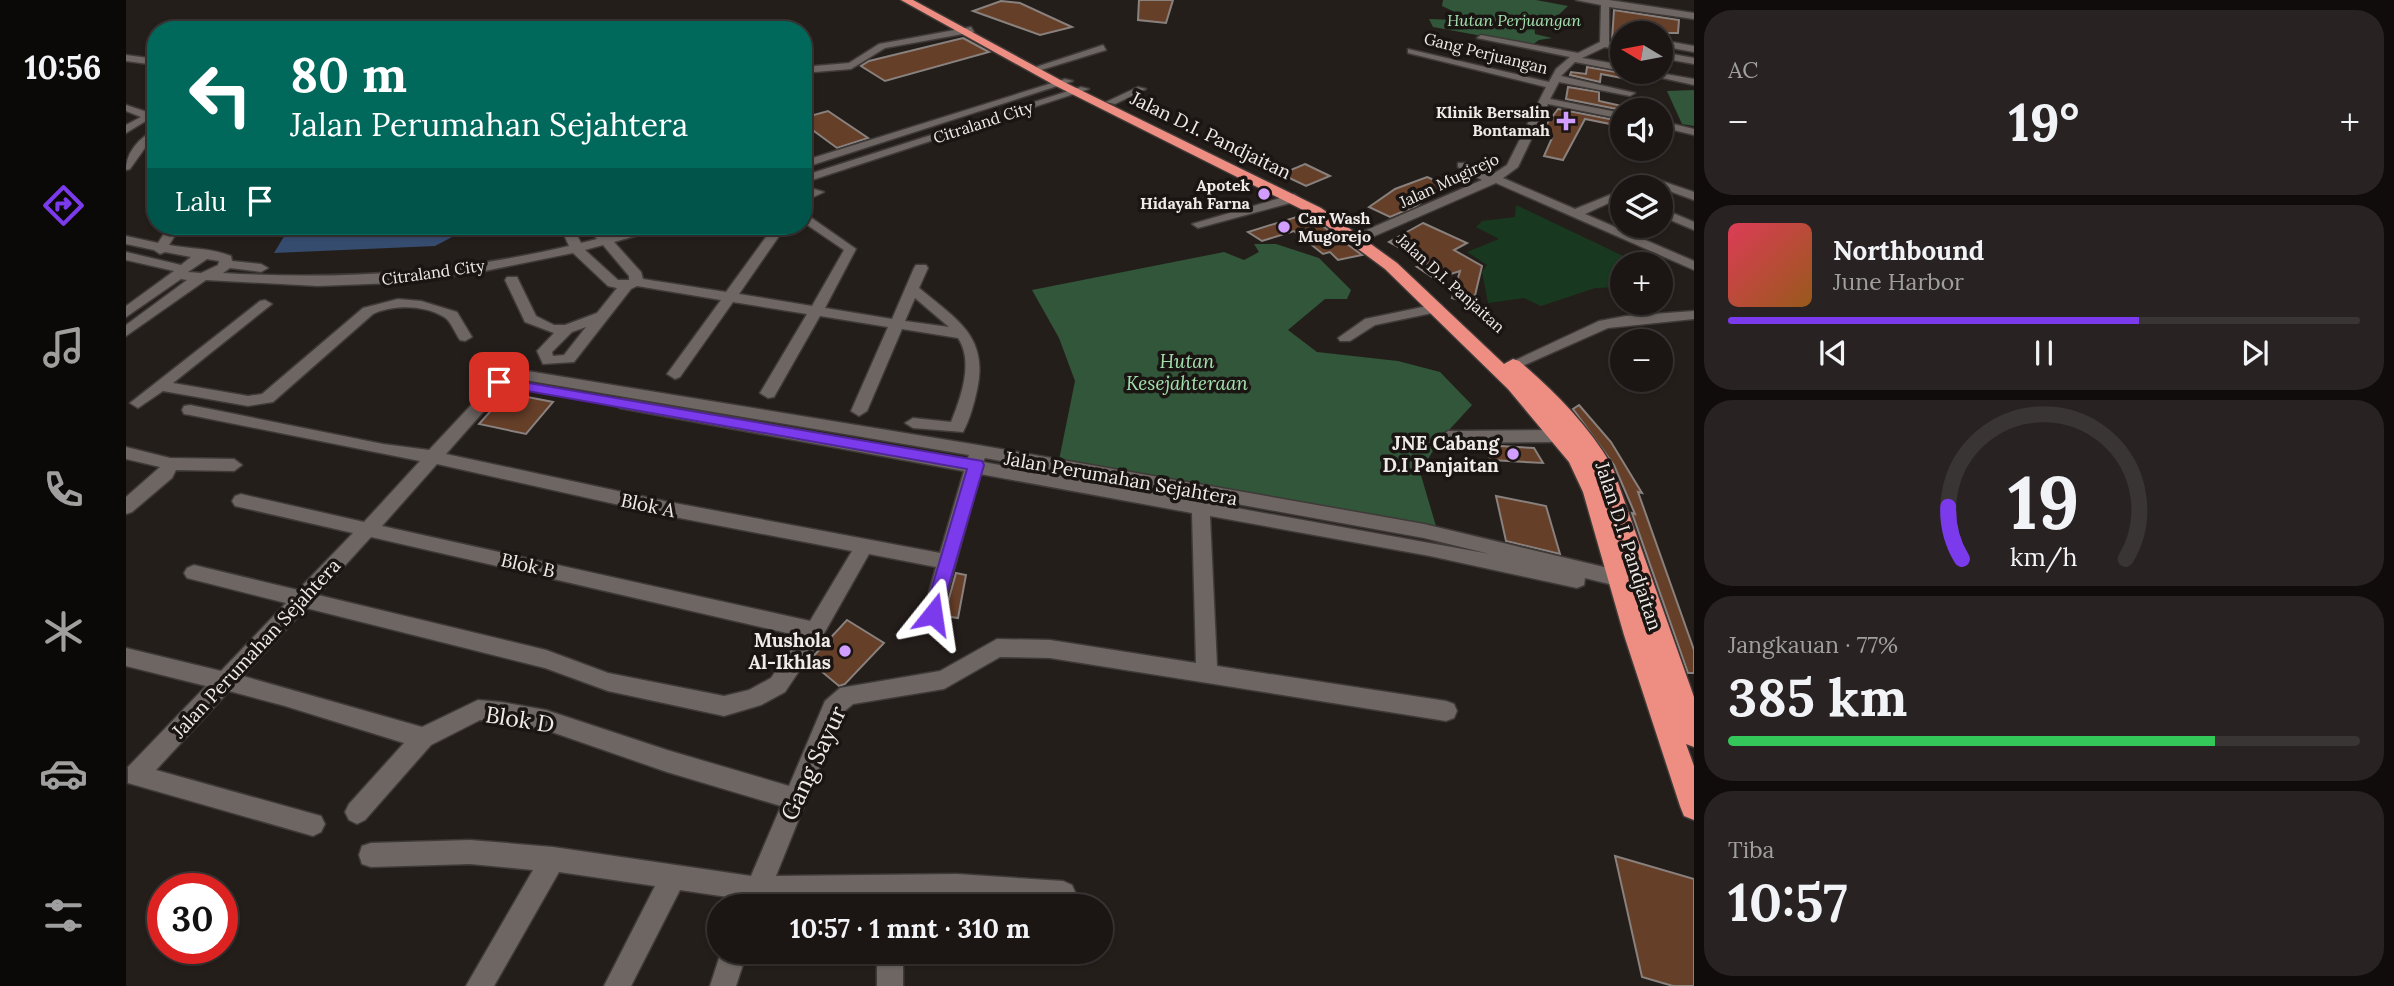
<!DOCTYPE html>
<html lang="id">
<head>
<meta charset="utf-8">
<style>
  body { margin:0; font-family:Lora,serif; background:#282322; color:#f1f3f6; height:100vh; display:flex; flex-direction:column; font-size:26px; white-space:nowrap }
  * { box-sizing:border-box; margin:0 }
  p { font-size:23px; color:#a09fa0 }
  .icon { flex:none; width:38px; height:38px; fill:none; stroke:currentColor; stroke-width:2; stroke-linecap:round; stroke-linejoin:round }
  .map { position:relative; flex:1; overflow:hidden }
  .drawer { display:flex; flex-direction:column; gap:10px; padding:10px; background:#0f0c0b; width:700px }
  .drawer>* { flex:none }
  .guide { position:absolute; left:21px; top:21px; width:665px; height:214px; border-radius:28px; box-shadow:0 2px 5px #0004,0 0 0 2px #393534; background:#00695c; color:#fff; overflow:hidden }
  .needle { width:46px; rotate:280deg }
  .buttons { position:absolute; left:1484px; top:21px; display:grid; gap:14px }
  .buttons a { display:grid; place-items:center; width:63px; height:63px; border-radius:50%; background:#1b1614; box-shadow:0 2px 5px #0004,0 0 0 2px #393534; font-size:35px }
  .speed { position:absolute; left:21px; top:873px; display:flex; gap:14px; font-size:35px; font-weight:700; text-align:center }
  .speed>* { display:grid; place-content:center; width:91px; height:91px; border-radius:50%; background:#1b1614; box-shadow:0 2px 5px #0004,0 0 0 2px #393534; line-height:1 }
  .speed .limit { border:10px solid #d22; background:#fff; color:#111 }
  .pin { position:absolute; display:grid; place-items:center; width:60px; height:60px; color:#fff; margin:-30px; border-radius:14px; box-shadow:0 4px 10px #0006 }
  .me { position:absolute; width:77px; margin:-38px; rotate:15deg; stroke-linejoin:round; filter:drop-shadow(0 0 5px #0008) }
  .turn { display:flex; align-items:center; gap:24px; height:147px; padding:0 28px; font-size:32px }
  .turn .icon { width:91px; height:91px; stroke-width:2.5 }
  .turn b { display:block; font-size:49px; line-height:60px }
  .then { display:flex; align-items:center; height:66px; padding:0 28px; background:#0003; gap:14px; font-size:26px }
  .big { font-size:52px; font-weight:800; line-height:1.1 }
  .drawer .tile { flex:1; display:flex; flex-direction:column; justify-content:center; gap:10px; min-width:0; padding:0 24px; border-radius:28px; background:#282322 }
  .drawer .dial { align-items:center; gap:0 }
  .dial svg { height:182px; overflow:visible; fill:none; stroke:#393534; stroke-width:7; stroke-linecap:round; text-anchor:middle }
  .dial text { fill:#f1f3f6; stroke:none }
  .song { display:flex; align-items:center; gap:21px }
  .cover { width:84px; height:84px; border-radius:10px; background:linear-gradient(135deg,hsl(350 70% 55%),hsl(30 70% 35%)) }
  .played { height:7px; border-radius:4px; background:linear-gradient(90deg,#7c3aed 65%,#393534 65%) }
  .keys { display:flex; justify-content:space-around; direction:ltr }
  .heat { display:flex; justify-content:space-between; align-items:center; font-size:38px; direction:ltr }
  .charge { height:10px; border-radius:5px; background:linear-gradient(90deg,#34c759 77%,#393534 0) }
  .trip { position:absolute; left:581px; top:894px; width:406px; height:70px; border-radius:35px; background:#1b1614; box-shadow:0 2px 5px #0004,0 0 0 2px #393534; font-weight:800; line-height:70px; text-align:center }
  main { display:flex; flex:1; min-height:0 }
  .menu { display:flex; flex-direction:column; width:126px; justify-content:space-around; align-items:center; background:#0b0908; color:#a09fa0 }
  .menu .icon { width:49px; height:49px }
  .menu .active { color:#7c3aed }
  .menu b { font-size:32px; color:#f1f3f6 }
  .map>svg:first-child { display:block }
  .green { fill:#183920 }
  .forest { fill:#315639 }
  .water { fill:#364c6f }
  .building { fill:#663f29; stroke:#88817e; stroke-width:2 }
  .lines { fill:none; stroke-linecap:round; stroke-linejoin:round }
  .minor-casing { stroke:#3f3a38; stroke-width:3 }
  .highway-casing { stroke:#3f3a38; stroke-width:3 }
  .minor { fill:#6d6663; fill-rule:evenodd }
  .highway { fill:#ee8e83; fill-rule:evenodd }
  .route { fill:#7c3aed; stroke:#51269a; stroke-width:2 }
  .poi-dot { fill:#d19dfe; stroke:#1a1512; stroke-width:2.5 }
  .labels { text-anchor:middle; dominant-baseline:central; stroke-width:7; stroke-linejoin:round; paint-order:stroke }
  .far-park-label { font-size:16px; font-style:italic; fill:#a3e1af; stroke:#1a1512 }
  .far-street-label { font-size:16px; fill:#efebe9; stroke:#1a1512 }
  .far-poi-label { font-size:16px; font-weight:bold; fill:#efebe9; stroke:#1a1512; text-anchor:end }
  .street-label { font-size:19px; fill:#efebe9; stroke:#1a1512 }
  .park-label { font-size:19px; font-style:italic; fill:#a3e1af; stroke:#1a1512 }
  .poi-label { font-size:19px; font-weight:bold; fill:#efebe9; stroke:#1a1512; text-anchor:end }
  .near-street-label { font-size:23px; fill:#efebe9; stroke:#1a1512 }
</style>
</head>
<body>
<main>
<nav class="menu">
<b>10:56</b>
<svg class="icon active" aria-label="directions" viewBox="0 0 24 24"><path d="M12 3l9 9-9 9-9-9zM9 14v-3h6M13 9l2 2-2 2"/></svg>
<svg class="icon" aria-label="music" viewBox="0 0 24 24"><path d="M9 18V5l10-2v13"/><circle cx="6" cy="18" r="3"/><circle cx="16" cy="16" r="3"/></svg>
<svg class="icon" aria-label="phone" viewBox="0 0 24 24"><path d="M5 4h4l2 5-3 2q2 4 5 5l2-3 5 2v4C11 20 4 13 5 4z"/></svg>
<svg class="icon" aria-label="climate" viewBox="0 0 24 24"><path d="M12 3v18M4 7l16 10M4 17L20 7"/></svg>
<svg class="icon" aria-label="car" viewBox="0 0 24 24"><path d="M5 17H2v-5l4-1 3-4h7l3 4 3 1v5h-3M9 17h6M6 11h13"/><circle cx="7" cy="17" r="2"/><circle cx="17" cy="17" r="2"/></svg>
<svg class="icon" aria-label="filters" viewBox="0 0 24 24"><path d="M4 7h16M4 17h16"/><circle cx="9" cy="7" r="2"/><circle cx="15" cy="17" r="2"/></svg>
</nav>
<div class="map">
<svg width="1568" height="986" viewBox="0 0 1568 986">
  <rect width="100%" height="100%" fill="#241e1b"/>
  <polygon class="green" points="1390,205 1514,264 1496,264 1496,287 1469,288 1415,306 1398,298 1362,303 1356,272 1361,265 1341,252 1373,239 1350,227 1356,221 1389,217"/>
  <g class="forest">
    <polygon points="1317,0 1410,0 1442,6 1427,20 1408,21 1409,34 1426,38 1413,40 1406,45 1307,27 1303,19 1330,20 1333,14 1316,6"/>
    <polygon points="1568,90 1568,126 1556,124 1541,91"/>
    <polygon points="1128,244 1150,244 1193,258 1225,290 1221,299 1199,299 1162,330 1191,352 1272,361 1314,372 1346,405 1313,441 1294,472 1310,526 933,460 949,381 933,338 906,290 1098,252 1118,260 1133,252"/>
  </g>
  <polygon class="water" points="174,226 347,226 309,246 148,253 162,230"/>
  <g class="building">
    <polygon points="1013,0 1047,0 1040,23 1012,20"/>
    <polygon points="875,1 894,3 946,27 914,35 847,11"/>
    <polygon points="1488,10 1553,20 1552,33 1494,33 1496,42 1486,40"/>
    <polygon points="837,38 863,52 759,81 735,66 743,61"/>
    <polygon points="1461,67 1496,73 1496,78 1475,74 1474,82 1444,75 1445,72 1460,74"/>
    <polygon points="1442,87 1473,92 1473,101 1496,106 1496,110 1440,99"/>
    <polygon points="1432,109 1494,121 1494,126 1459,119 1437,160 1418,156 1426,138 1420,137 1420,125"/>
    <polygon points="702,111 742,138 711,148 677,123 677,118"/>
    <polygon points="1179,164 1204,176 1180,186 1155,174"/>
    <polygon points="1301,177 1320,185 1290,206 1264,217 1243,207 1269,189"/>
    <polygon points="1180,214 1187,219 1236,255 1212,260 1204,252 1197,254 1168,231 1136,241 1122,232"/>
    <polygon points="1297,223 1341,243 1328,250 1356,266 1347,304 1326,298 1334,271 1309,279 1291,267 1303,264 1263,242"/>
    <polygon points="381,393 427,402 400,434 353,424"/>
    <polygon points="1453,405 1485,442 1516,493 1512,492 1568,650 1568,673 1562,673 1506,513 1509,514 1488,465 1447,409"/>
    <polygon points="1357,445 1408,448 1417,463 1365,460"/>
    <polygon points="1370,496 1420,506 1434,554 1380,541"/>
    <polygon points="830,573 840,575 832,618 818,616"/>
    <polygon points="721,620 758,643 719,684 713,686 683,661"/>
    <polygon points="1489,856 1568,879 1568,986 1547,986 1516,977"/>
  </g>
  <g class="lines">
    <defs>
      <g id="minor">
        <polygon points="1450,0 1483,0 1568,13 1568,19 1483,7 1483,42 1496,45 1496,51 1479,47 1456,58 1496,65 1496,71 1449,62 1435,76 1509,93 1504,96 1433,82 1424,99 1496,113 1496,119 1422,104 1392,167 1377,178 1449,209 1496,190 1496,197 1459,214 1568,261 1568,270 1370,183 1244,238 1236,238 1236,232 1356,180 1332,167 1332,163 1340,163 1364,176 1381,165 1420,87 1282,53 1282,49 1423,82 1430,69 1444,57 1351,38 1355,35 1452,53 1474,42 1475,5"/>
        <polygon points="845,27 848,32 759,48 725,69 677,73 677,67 723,63 753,44"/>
        <polygon points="1535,40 1568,46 1568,52 1535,46"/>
        <polygon points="977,45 980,50 915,70 910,67"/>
        <polygon points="1535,52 1568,58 1568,64 1535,58"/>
        <polygon points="0,55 30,59 30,65 0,61"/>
        <polygon points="1509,72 1528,72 1568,79 1568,85"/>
        <polygon points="939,79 947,81 677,168 677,161"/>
        <polygon points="955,87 963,89 677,183 677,176"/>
        <polygon points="1012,87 1020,89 989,104 980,102"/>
        <polygon points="0,105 27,114 28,116 0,133 0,125 15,117 0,111"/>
        <polygon points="1535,121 1568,129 1568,135 1535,127"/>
        <path d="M 30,130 L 30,138 L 21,145 L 4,169 L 0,170 C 0,153 13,137 30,130 Z"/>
        <polygon points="1524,177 1568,192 1568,200 1524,184 1516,187 1500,187"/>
        <polygon points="688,189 698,192 677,202 677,194"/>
        <polygon points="1168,194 1174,198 1172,201 1072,228 1066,224"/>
        <polygon points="1535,208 1568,222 1568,230 1535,216"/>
        <path d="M 677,212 L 730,249 L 699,308 L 766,319 L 788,268 L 790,265 L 800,265 L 802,268 L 793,288 C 830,319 863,336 851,390 C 848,404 844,419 837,432 L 787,428 L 779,423 L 787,418 L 825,422 C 835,397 848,362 832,338 L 776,329 L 741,411 L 733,416 L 725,411 L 762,327 L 694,316 L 648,397 L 642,398 L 634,393 L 681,314 L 607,302 L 554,377 L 549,379 L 541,374 L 595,300 L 511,286 L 505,289 L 448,362 L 417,364 L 411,351 L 428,333 L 399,322 L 379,280 L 381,277 L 391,277 L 410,316 L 428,325 L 439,325 L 471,313 L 491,288 L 482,286 L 447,253 L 344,274 L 268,283 L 192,286 L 80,280 L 0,336 L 0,325 L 61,280 L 55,279 L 0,317 L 0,306 L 48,271 L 0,260 L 0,252 L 55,265 L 65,257 L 39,252 L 34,254 L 28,250 L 0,244 L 0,236 L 32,243 L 43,226 L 55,226 L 43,245 C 64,249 86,248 105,256 L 106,261 L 135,264 L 142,268 L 135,272 L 104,268 L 97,273 C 215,280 328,273 443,246 L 434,226 L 446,226 L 455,243 L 471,239 L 461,226 L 474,226 L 482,236 L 517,226 L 536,226 L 534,229 L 488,242 L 515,272 L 517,279 L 600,292 L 648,226 L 660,226 L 613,294 L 686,306 L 718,250 L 677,222 ZM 477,245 L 503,276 L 503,280 L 492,280 L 459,250 ZM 81,259 L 93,261 L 92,265 L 75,273 L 62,272 ZM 789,298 L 823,327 L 779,321 ZM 460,327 L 438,355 L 427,356 L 426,352 L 446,332 Z"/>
        <path d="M 272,299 L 295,301 L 331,312 L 346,337 L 339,341 L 334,340 C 329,333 325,321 318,317 C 299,305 267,304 247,314 L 147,402 L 122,406 L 37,391 L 12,408 L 4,403 L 134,301 L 139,300 L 146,304 L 47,383 L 122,396 L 136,394 L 237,308 Z"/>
        <polygon points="1311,304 1316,305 1316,311 1249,325 1224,341 1214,341 1212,338 1239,319"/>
        <polygon points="1568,311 1568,319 1482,328 1392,368 1382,368 1379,365 1473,321 1500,316"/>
        <path d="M 383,368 L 852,445 L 1298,524 L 1503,573 L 1510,576 L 1513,581 L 1510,586 L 1503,589 L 1459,578 L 1458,585 L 1451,588 L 1304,556 L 1084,516 L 1091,666 L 1320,701 L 1328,704 L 1331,711 L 1328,718 L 1320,721 L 924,658 L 874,657 L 818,689 L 727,704 L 715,714 L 650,876 L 831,874 L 937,881 L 946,885 L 950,894 L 946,903 L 936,906 L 831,898 L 640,901 L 637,906 L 613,906 L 615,899 L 554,890 L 505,986 L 478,986 L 529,886 L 433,872 L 368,986 L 340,986 L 407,870 L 344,864 L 245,867 L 236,864 L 233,855 L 236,846 L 245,843 L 344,840 L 427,847 L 625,876 L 655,806 L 541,772 L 420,730 L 354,720 L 305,745 L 239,820 L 231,824 L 223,820 L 219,812 L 223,804 L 278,743 L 159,706 L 103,691 L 30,770 L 195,816 L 199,824 L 195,832 L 187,836 L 2,783 L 2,767 L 80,686 L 0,666 L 0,648 L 95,671 L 160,603 L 61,578 L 58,573 L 61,568 L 68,565 L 172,590 L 227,533 L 109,506 L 106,501 L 109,496 L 115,494 L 238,522 L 294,461 L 64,415 L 58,414 L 56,410 L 58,406 L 64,405 L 257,444 L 303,450 L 378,370 ZM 387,378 L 843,455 L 841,460 L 494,398 L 486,403 L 494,408 L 838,471 L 814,553 L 538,501 L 320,454 ZM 859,458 L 1065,496 L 1065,499 L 857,462 ZM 311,464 L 538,515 L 726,551 L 684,621 L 256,526 ZM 854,474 L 1066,513 L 1070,663 L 924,640 L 871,639 L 814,671 L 714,688 L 699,701 L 663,786 L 541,750 L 420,710 L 375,702 L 352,700 L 296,727 L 117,676 L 180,608 L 419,668 L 482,691 L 598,716 L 635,705 L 659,692 L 696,637 L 743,554 L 810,567 L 797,614 L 800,620 L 807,622 L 814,620 ZM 1083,499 L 1298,538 L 1364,554 L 1083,503 ZM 245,537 L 674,636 L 645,678 L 623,690 L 598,696 L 482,673 L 420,650 L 192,595 Z"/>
        <polygon points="1435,430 1443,436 1435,442 1322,443 1314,437 1322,431"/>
        <polygon points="0,447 44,458 108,459 116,465 108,471 50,470 46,478 6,512 0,514 0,497 34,467 0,459"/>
        <polygon points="595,952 621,952 610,986 584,986"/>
        <rect x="751" y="952" width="26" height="34"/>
      </g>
      <path id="highway" d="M 775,0 L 787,0 L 938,82 L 1195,208 L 1271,263 L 1378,364 L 1387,359 L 1393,361 C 1429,392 1462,425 1486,466 L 1568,697 L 1568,747 L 1560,744 L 1568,766 L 1568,820 L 1558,816 L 1554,806 L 1498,635 L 1457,492 L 1443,462 L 1382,389 L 1259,269 L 1185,214 L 930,86 Z"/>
    </defs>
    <use href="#minor" class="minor-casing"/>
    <use href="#highway" class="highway-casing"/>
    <use href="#minor" class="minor"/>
    <use href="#highway" class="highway"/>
  </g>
  <polygon class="route" points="373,378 856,461 858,465 813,619 807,621 798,614 841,469 368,385 366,382"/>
  <g class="poi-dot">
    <path d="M1436.5 110.5h7v7h7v7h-7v7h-7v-7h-7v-7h7z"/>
    <circle cx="1138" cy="194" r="7"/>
    <circle cx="1158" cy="227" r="7"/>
    <circle cx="1387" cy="454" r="7"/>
    <circle cx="719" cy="651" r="7"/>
  </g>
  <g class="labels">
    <g class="far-park-label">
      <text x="1388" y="20">Hutan Perjuangan</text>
    </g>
    <g class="far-street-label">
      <text transform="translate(1360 53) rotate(14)">Gang Perjuangan</text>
      <text transform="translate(857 122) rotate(-18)">Citraland City</text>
      <text transform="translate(1323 180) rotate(-25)">Jalan Mugirejo</text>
      <text transform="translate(307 272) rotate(-8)">Citraland City</text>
      <text transform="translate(1325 283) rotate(42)">Jalan D.I. Panjaitan</text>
    </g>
    <g class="far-poi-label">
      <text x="1424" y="112">Klinik Bersalin<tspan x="1424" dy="18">Bontamah</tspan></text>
      <text x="1124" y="185">Apotek<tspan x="1124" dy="18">Hidayah Farna</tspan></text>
      <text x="1172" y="218" text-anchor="start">Car Wash<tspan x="1172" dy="18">Mugorejo</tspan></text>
    </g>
    <g class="street-label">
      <text transform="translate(1085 135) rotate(26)">Jalan D.I. Pandjaitan</text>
      <text transform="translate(995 478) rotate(10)">Jalan Perumahan Sejahtera</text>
      <text transform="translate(522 505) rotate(12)">Blok A</text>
      <text transform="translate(1503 546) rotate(72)">Jalan D.I. Pandjaitan</text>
      <text transform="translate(402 565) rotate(13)">Blok B</text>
      <text transform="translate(130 648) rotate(-47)">Jalan Perumahan Sejahtera</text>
    </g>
    <g class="park-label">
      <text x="1061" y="361">Hutan<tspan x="1061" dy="22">Kesejahteraan</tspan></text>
    </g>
    <g class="poi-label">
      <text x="1373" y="443">JNE Cabang<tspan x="1373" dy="22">D.I Panjaitan</tspan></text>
      <text x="705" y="640">Mushola<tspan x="705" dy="22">Al-Ikhlas</tspan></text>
    </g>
    <g class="near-street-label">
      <text transform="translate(394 719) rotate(9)">Blok D</text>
      <text transform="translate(687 763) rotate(-65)">Gang Sayur</text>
    </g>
  </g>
</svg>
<div class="buttons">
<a><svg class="needle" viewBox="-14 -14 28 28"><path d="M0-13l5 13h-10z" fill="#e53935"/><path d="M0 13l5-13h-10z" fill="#a09fa0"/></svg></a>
<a><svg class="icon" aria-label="sound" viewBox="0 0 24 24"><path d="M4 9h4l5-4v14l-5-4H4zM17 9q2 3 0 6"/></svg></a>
<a><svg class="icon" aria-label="layers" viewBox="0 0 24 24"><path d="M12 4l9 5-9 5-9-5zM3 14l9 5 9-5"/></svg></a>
<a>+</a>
<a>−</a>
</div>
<div class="speed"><div class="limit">30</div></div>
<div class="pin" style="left:373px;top:382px;background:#d93025"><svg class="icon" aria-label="arrive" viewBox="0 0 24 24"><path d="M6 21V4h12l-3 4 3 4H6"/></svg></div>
<svg class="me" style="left:807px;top:614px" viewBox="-20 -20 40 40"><path d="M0-17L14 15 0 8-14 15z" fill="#7c3aed" stroke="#fff" stroke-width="4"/></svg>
<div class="trip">10:57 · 1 mnt · 310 m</div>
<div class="guide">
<div class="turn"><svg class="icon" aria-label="left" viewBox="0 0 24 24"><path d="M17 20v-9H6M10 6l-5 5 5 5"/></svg><div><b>80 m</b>Jalan Perumahan Sejahtera</div></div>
<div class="then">Lalu<svg class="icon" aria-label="arrive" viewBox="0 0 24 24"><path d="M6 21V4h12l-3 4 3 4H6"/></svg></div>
</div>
</div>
<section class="drawer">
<div class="tile"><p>AC</p>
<div class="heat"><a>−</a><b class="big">19°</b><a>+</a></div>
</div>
<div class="tile">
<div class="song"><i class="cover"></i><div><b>Northbound</b><p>June Harbor</p></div></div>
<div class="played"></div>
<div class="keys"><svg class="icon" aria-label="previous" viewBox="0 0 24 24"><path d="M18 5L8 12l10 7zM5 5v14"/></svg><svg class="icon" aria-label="pause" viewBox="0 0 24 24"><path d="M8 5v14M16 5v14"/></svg><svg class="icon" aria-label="next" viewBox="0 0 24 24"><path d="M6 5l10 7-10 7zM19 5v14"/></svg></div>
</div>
<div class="tile dial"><svg viewBox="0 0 100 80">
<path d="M14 69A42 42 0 1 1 86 69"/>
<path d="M14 69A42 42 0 0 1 8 46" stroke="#7c3aed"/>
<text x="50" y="56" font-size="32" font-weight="700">19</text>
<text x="50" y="72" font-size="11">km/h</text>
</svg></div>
<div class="tile"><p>Jangkauan · 77%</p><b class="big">385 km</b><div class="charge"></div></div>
<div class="tile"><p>Tiba</p><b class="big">10:57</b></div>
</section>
</main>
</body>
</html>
